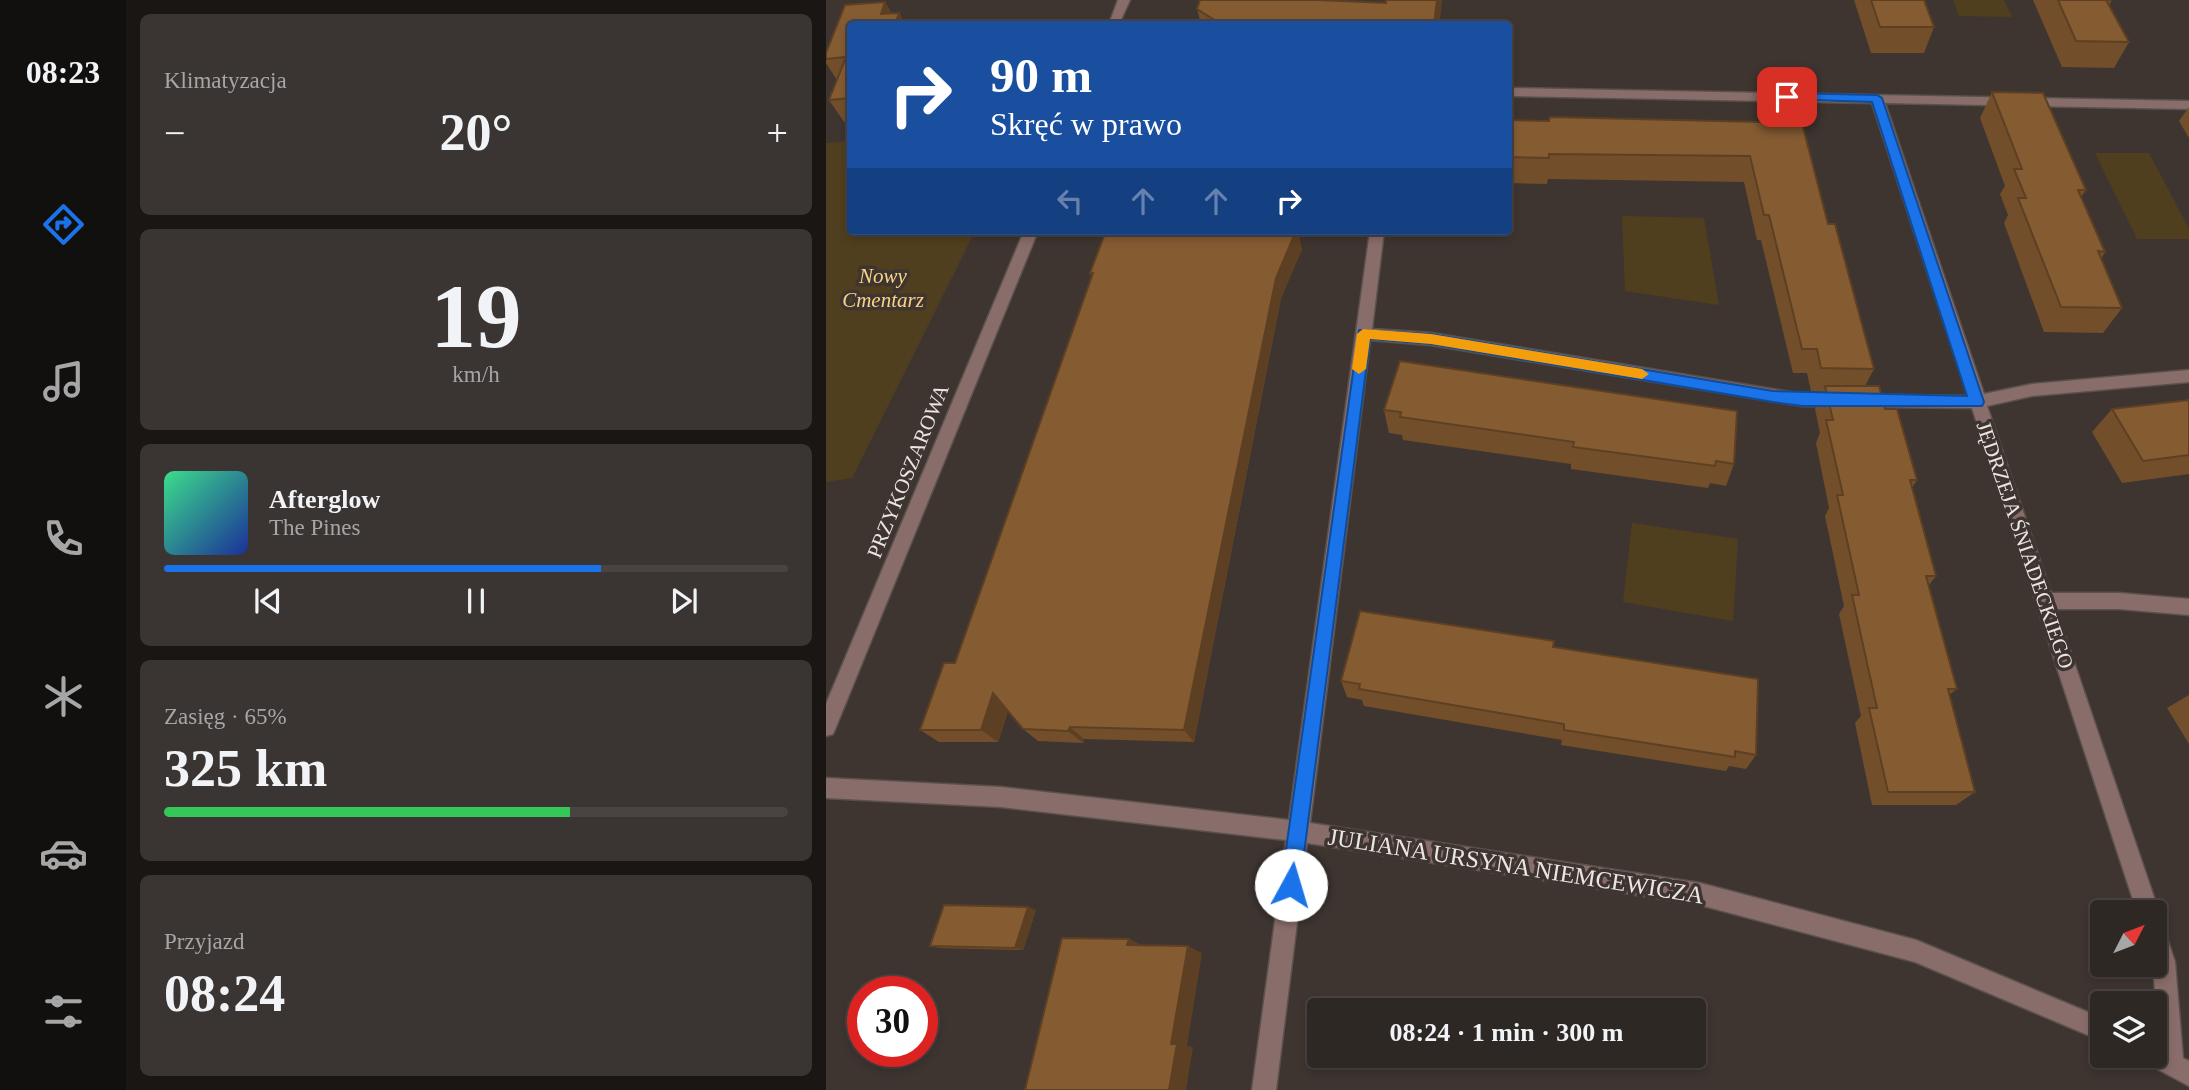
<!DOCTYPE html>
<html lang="pl">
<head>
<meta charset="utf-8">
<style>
  body { margin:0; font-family:"Times New Roman",serif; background:#3a3432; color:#f1f3f6; height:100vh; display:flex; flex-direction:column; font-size:26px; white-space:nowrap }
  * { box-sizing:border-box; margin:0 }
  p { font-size:23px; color:#a7a6a7 }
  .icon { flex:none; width:38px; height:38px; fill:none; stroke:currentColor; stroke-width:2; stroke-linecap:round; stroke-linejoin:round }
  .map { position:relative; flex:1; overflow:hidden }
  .side { display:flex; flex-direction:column; gap:14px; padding:14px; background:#191614; width:700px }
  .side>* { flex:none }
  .top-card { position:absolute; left:21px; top:21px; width:665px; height:214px; border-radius:7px; box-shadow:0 4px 10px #0003,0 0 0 2px #494442; background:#1a4fa0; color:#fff; overflow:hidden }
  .needle { width:46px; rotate:48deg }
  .controls { position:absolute; left:1264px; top:900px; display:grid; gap:14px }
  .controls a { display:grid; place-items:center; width:77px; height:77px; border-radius:7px; background:#2e2825; box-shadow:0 4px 10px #0003,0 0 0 2px #494442; font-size:35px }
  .speed { position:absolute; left:21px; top:976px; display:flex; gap:14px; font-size:35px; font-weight:700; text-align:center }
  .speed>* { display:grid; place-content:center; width:91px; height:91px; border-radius:50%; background:#2e2825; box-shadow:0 4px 10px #0003,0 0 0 2px #494442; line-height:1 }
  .speed .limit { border:10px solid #d22; background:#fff; color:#111 }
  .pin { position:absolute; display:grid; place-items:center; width:60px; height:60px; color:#fff; margin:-30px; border-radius:14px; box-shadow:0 4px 10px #0006 }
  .me { position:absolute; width:77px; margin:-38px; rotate:6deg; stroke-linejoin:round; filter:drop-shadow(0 0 5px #0008) }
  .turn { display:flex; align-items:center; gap:24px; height:147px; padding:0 28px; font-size:32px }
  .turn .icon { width:91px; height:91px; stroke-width:2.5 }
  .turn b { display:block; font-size:49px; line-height:60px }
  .lanes { display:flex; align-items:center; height:66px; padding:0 28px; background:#0003; justify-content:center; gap:35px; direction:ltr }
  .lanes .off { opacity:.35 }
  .big { font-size:52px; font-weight:700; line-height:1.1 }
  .side .tile { flex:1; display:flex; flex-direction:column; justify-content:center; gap:10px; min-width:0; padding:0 24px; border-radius:10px; background:#3a3432 }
  .side .dial { align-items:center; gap:0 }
  .dial b { font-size:91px; line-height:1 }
  .song { display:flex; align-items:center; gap:21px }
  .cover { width:84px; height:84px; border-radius:10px; background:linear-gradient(135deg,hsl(150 70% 55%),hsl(230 70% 35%)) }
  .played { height:7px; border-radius:4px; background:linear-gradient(90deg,#1a73e8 70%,#494442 70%) }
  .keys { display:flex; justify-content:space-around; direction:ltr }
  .heat { display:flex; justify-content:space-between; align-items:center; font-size:38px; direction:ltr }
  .charge { height:10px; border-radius:5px; background:linear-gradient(90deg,#34c759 65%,#494442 0) }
  .trip { position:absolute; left:481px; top:998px; width:399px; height:70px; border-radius:7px; background:#2e2825; box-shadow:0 4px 10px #0003,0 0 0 2px #494442; font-weight:700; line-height:70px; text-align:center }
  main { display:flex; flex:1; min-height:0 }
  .menu { display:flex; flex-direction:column; width:126px; justify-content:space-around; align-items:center; background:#12100f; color:#a7a6a7 }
  .menu .icon { width:49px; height:49px }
  .menu .on { color:#1a73e8 }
  .menu b { font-size:32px; color:#f1f3f6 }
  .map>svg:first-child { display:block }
  .green { fill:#503f1e }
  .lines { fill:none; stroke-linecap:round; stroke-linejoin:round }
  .minor-casing { stroke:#5a514d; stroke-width:3 }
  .minor { fill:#896d6a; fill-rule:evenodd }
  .wall { fill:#724e2b }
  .shaded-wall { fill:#5d4023 }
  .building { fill:#855b32; stroke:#5d4023; stroke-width:2 }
  .route { fill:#1a73e8; stroke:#114b97; stroke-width:2 }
  .slow { fill:#f59e0b }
  .labels { text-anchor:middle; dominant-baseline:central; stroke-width:7; stroke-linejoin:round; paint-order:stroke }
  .park-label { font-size:21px; font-style:italic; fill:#fcd383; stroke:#3e3531 }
  .street-label { font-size:21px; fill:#ebe5e3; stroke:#3e3531 }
  .near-street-label { font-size:24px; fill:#ebe5e3; stroke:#3e3531 }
</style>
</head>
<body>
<main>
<nav class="menu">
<b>08:23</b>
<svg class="icon on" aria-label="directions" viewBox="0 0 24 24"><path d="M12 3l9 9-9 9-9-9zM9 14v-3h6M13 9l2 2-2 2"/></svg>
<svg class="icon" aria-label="music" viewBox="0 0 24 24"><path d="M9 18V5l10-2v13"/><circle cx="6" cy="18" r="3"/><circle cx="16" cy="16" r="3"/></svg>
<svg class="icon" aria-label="phone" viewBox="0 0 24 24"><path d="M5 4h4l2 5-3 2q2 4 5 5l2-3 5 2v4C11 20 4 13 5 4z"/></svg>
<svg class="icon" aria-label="climate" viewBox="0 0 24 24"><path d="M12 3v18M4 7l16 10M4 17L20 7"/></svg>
<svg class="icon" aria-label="car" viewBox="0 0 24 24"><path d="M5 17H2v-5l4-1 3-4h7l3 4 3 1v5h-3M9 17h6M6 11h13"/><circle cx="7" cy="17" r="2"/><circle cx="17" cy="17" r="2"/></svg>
<svg class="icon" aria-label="filters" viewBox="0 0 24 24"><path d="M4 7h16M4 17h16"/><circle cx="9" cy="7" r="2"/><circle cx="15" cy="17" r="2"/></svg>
</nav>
<section class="side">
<div class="tile"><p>Klimatyzacja</p>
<div class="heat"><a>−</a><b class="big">20°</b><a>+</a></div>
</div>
<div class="tile dial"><b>19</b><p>km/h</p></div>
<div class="tile">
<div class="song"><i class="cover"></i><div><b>Afterglow</b><p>The Pines</p></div></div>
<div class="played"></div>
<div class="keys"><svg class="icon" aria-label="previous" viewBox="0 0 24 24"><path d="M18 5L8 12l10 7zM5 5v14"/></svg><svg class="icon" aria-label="pause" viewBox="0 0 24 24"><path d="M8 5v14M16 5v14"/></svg><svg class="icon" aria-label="next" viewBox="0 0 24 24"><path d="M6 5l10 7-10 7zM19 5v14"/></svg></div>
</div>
<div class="tile"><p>Zasięg · 65%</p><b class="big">325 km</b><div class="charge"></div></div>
<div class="tile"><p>Przyjazd</p><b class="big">08:24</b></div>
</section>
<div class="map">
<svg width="1363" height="1090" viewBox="0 0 1363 1090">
  <rect width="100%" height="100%" fill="#3e3531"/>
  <g class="green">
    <polygon points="1127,0 1178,0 1186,17 1133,16"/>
    <polygon points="24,141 24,231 149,231 26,478 0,482 0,143"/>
    <polygon points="1269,153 1323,153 1363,229 1363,239 1311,239"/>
    <polygon points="796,216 878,218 893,305 799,291"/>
    <polygon points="806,523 912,539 907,621 797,602"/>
  </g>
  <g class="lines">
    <defs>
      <g id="minor">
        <polygon points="292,0 304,0 293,24 283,24"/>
        <polygon points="682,88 1363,101 1363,109 1059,103 1158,394 1206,384 1363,370 1363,382 1206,396 1161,406 1225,593 1293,593 1363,599 1363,615 1293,609 1230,609 1333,912 1328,920 1336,923 1349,962 1357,1058 1363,1061 1363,1086 1320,1063 1316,1055 1328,1055 1328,1043 1333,1045 1327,964 1328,912 1311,912 1146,408 976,406 605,345 544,340 484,823 874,883 1090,940 1276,1018 1276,1041 1089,962 874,905 481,843 450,1090 426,1090 460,840 175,807 0,798 0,778 175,787 463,820 544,231 558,231 546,329 605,333 976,394 1142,396 1046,103 682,96"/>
        <polygon points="198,231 212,231 10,727 7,734 0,736 0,704"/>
      </g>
    </defs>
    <use href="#minor" class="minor-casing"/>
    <use href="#minor" class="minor"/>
  </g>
  <g class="wall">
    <polygon points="560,0 616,0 613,24 375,24 371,9 560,3"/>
    <polygon points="1028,0 1098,0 1108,27 1098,53 1045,53"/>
    <polygon points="1207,0 1286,0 1283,5 1303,42 1288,68 1236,67"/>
    <polygon points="59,2 66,14 73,13 79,24 24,24 24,125 21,126 3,100 11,80 0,63 0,53 19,5"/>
    <polygon points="1166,92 1260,190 1255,197 1279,252 1275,259 1296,308 1277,333 1218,332 1178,223 1182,215 1174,194 1179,186 1154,118"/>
    <polygon points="1363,107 1363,138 1353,121"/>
    <polygon points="682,120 976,123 1002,224 1048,369 1039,386 1059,409 1091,480 1086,488 1110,576 1103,585 1131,689 1123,695 1149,792 1130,805 1046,805 1029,723 1035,716 1013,614 1018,606 999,516 1003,508 990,443 994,433 989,409 996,392 985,391 981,373 967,373 935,240 931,240 918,182 722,179 721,184 682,183"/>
    <polygon points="476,249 455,298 368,742 258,739 257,743 212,741 197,729 182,711 172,742 113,742 94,730 129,663 266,277 264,273"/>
    <polygon points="1363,400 1363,474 1296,483 1266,432 1286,409"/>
    <polygon points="558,410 908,464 900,486 884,483 882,488 745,469 745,464 577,440 576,435 563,433"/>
    <polygon points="728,641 727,647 930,755 920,769 903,766 900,771 735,745 736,740 538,706 536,700 521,697 515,681"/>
    <polygon points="1363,695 1363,744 1341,708"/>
    <polygon points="210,910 197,950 114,948 104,946"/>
  </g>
  <g class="shaded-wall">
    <polygon points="611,0 616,0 613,24 608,24"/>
    <polygon points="59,2 70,21 73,13 79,24 61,24 55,14"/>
    <polygon points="462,231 472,231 476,249 455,298 368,742 358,730 450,278"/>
    <polygon points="167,693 183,706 172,742 155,730"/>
    <polygon points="244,727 258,739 257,743 242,731"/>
    <polygon points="202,907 210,910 197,950 189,948"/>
    <polygon points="303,939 320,947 301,945"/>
    <polygon points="362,946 376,953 361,1046 367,1047 360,1090 343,1090 345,1044"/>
  </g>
  <g class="building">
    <polygon points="374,0 491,0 560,3 560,0 611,0 608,24 395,24 371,9"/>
    <polygon points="1045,0 1098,0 1108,27 1054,27"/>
    <polygon points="1232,0 1286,0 1280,0 1303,42 1250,41"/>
    <polygon points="59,2 55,14 73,13 69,24 24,24 24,98 3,100 20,57 0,59 0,53 19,5"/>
    <polygon points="1166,92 1217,93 1260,190 1252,190 1279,252 1272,251 1296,308 1235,307 1192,198 1200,198 1188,169 1196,169"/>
    <polygon points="724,117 976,123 1002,224 1009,224 1048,369 995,368 991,349 976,349 943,215 938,215 924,156 723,154 723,158 682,157 682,120 723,121"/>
    <polygon points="280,231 470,231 450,278 358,730 244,727 242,731 197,729 167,693 155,730 94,730 118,663 129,663 267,273 264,273"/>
    <polygon points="574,361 911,411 908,464 890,461 889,466 747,447 748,442 574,417 575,412 558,410"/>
    <polygon points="999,386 1053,386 1059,409 1071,409 1091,480 1084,480 1110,576 1100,576 1131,689 1122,689 1149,792 1062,792 1043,708 1051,708 1026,595 1033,595 1011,495 1017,495 1000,420 1007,420"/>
    <polygon points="1363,400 1363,455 1317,461 1286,409"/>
    <polygon points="534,611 728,641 727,647 932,679 930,755 909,751 909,757 738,730 738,724 533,689 534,684 515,681"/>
    <polygon points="118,905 202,907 189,948 104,946"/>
    <polygon points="236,938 303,939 301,945 362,946 345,1044 351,1044 343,1090 199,1090"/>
  </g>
  <polygon class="route" points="961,93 1051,95 1056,98 1158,402 1156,406 976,406 947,402 605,344 544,339 474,885 471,891 465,894 458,891 455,885 533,330 605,334 947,391 1141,396 1046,102 957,99 957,94"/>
  <polygon class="slow" points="537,329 605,334 816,369 823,374 816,379 605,344 544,339 540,369 533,374 526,369 531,334"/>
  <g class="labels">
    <g class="park-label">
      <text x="57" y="276">Nowy<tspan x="57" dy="24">Cmentarz</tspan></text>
    </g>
    <g class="street-label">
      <text transform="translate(82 471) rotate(-68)">PRZYKOSZAROWA</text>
      <text transform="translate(1199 545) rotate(71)">JĘDRZEJA ŚNIADECKIEGO</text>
    </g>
    <g class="near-street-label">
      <text transform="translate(690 866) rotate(9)">JULIANA URSYNA NIEMCEWICZA</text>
    </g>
  </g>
</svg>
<div class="controls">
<a><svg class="needle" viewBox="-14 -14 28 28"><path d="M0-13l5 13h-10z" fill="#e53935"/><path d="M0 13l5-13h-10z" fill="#a7a6a7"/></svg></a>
<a><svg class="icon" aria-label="layers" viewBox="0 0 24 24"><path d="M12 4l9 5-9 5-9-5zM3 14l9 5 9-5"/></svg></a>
</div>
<div class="speed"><div class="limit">30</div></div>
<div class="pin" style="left:961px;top:97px;background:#d93025"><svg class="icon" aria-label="arrive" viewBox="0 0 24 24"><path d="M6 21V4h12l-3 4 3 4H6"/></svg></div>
<svg class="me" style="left:465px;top:885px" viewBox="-20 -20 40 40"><circle r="19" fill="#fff"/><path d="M0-13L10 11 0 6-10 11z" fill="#1a73e8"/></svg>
<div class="trip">08:24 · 1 min · 300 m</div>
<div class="top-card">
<div class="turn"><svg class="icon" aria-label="right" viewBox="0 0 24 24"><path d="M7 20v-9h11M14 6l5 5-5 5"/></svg><div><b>90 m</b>Skręć w prawo</div></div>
<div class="lanes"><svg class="icon off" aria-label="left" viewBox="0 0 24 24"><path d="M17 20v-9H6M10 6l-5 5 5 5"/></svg><svg class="icon off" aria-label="ahead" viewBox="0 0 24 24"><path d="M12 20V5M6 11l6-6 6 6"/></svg><svg class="icon off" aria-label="ahead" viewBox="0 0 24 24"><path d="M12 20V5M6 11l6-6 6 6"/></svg><svg class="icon" aria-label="right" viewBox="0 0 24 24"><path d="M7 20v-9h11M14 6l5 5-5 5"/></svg></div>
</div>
</div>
</main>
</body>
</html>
